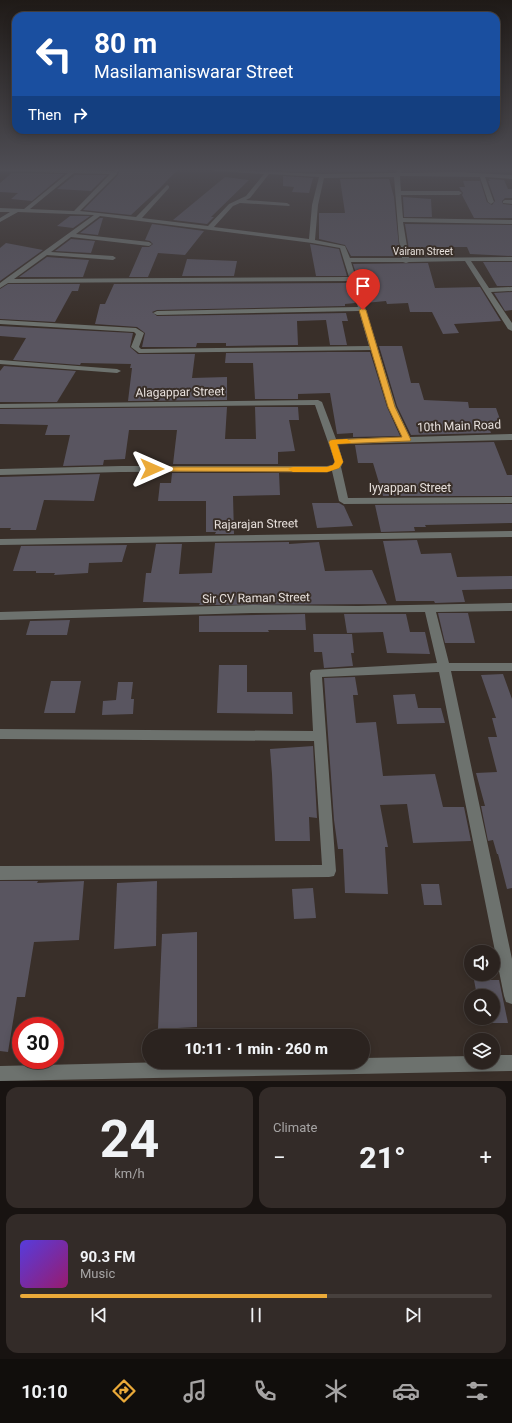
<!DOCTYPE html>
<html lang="en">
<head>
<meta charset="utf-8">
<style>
  body { margin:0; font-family:Roboto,sans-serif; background:#332b28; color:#f1f3f6; height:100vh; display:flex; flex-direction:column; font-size:15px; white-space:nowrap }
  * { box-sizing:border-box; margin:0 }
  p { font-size:13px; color:#a6a4a4 }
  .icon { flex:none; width:22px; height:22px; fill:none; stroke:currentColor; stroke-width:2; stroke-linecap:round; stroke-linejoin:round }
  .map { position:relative; height:1081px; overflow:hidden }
  .side { display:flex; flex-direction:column; gap:6px; padding:6px; background:#181311; flex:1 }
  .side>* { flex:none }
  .top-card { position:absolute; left:12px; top:12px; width:488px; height:122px; border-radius:12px; box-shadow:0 2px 10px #0003,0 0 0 1px #47403d; background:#1a4fa0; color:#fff; overflow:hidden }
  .tools { position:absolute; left:464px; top:945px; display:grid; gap:8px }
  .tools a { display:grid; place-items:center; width:36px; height:36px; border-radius:50%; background:#2b231f; box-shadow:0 2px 10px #0003,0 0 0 1px #47403d; font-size:20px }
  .speed { position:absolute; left:12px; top:1017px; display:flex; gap:8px; font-size:20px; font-weight:700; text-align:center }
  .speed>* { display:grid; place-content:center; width:52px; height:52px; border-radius:50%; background:#2b231f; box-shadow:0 2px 10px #0003,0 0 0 1px #47403d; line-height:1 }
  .speed .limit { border:6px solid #d22; background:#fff; color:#111 }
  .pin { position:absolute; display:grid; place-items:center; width:34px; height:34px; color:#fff; margin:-41px -17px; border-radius:50% 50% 50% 0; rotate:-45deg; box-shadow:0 0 4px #0007 }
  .pin .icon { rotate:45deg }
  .me { position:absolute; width:44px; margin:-22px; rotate:90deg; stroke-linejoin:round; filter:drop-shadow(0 0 3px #0008) }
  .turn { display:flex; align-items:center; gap:14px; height:84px; padding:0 16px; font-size:18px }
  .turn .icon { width:52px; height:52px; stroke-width:2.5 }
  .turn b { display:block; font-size:28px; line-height:34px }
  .then { display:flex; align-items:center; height:38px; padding:0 16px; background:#0003; gap:8px; font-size:15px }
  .big { font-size:30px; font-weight:800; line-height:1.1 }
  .side .tile { flex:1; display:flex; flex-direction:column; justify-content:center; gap:6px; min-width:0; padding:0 14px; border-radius:12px; background:#332b28 }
  .side .dial { align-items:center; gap:0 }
  .dial b { font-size:52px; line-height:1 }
  .song { display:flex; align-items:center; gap:12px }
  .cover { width:48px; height:48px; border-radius:6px; background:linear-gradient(135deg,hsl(250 70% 55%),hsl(320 70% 35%)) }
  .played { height:4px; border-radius:2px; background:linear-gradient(90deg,#ebaa39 65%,#47403d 65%) }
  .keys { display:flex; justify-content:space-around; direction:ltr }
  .heat { display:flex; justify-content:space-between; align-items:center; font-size:22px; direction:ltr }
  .side .tiles { flex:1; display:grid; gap:6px; grid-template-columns:1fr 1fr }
  .tile:last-child { grid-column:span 2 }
  .trip { position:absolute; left:142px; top:1029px; width:228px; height:40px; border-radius:20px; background:#2b231f; box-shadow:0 2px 10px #0003,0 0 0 1px #47403d; font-weight:800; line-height:40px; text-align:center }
  .dock { display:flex; height:64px; justify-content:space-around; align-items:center; background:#110e0c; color:#a6a4a4 }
  .dock .icon { width:28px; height:28px }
  .dock .selected { color:#ebaa39 }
  .dock b { font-size:18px; color:#f1f3f6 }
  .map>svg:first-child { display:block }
  .building { fill:#595560 }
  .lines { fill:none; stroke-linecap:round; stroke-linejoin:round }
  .minor { fill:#6d726e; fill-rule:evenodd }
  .route { fill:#ebaa39; stroke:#996e25 }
  .slow { fill:#f59e0b }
  .labels { text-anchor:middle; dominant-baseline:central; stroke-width:4; stroke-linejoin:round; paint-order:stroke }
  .far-street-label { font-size:10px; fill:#e7e0dc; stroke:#392f29 }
  .street-label { font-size:12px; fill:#e7e0dc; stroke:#392f29 }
</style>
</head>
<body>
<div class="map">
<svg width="512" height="1081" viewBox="0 0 512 1081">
  <rect width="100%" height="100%" fill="#392f29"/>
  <g class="building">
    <polygon points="120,169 178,169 160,188 131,215 83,210 118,175"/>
    <polygon points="283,169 315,169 314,172 283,171"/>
    <polygon points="338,169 387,169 388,172 339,172"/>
    <polygon points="12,173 64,174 32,201 11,199 18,193 0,192 0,183"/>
    <polygon points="75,175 107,175 91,191 57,189"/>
    <polygon points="283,176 313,178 309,193 292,192 294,187 283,186"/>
    <polygon points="225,177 249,180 211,217 214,217 207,224 173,220"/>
    <polygon points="340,179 389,179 394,197 400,256 351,256 345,245 319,239 319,213 345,213"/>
    <polygon points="489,179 504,180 508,189 512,189 512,198 505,198 502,201 503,204 512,205 512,218 474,218 462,195 463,193 459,187 465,187 463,181 480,181 487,202 492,205 495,201 488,181 490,181"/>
    <polygon points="403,197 431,199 432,217 404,217"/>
    <polygon points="70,216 90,216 73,228 57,226"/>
    <polygon points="100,218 103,218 98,235 80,233"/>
    <polygon points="152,224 204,231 185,255 158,253 148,277 129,277 142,247 149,247 153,244 150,241 145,240"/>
    <polygon points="405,224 512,225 512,256 470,254 467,247 424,247 426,256 410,256"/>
    <polygon points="71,239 95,241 91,253 55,251"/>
    <polygon points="6,243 43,250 0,281 0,248"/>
    <polygon points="310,244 339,249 347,276 316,276"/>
    <polygon points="47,257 89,260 83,277 19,277"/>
    <polygon points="187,259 237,261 234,276 182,276"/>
    <polygon points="483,262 512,262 512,286 497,286"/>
    <polygon points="428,263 435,288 480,287 501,321 454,324 459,333 443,334 432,312 410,312 408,303 387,304 386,301 365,303 353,264"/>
    <polygon points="349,283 355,303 345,304 345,306 157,310 152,312 157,316 346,313 348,321 342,321 347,345 330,345 326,320 297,321 298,345 226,346 226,343 197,343 196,347 142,347 145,333 137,327 95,324 100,304 105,304 114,284"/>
    <polygon points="8,284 80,284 78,291 72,291 55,322 0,319 0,289"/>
    <polygon points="512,292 512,310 505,311 494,293"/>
    <polygon points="0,326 133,333 130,347 138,354 195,354 192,378 227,377 227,400 128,401 132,368 130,368 131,364 81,363 80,365 13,360 26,338 0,336"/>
    <polygon points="379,346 402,346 411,383 419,383 424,400 468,402 469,408 496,408 502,425 488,425 491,433 411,435 397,406"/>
    <polygon points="331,352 370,352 387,407 400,436 353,437 353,433 337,434 330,393 298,394 298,399 255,399 253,363 225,363 226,353"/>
    <polygon points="4,366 76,371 57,402 0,402 0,371"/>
    <polygon points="227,407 225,439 256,439 255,407 298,407 299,420 289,420 295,451 278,452 278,464 173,464 177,430 129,430 125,459 104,460 103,465 63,466 70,435 45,435 48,425 0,424 0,409"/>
    <polygon points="494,442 507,475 512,475 512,496 383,496 373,463 358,463 355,445"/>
    <polygon points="172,473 279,473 280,495 233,496 234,534 215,534 216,532 206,532 206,501 158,501 160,483 171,483"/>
    <polygon points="100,474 94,501 44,500 36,530 10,530 11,528 0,528 0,477"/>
    <polygon points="312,503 339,503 344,506 353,526 317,528"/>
    <polygon points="512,504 512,523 425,525 426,527 414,527 415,531 381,532 375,505"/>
    <polygon points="417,540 421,554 451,553 457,577 512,576 512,589 462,590 465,602 435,603 434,601 396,601 383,541"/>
    <polygon points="289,542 289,544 319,542 325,571 372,570 387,604 199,605 200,603 143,602 146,573 151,573 156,544 182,544 179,574 212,573 215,543"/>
    <polygon points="127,545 122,562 89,563 88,573 54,575 55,573 36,573 36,571 13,571 21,546"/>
    <polygon points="438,613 468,613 475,643 445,643"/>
    <polygon points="305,614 306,630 268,630 269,632 199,632 199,616"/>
    <polygon points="344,614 406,614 410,632 425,632 430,654 387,653 383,632 347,633"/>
    <polygon points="70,620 67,635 26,635 30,621"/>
    <polygon points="313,634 352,634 354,653 351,653 353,666 324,668 322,652 314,652"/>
    <polygon points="219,665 247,665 247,692 292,692 293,714 217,713"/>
    <polygon points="503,674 512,699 512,888 507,889 498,854 497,854 493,840 488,841 481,806 485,806 476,773 497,772 488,737 497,737 492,718 496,718 481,675"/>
    <polygon points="355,677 358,695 353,695 356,723 376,722 383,776 435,774 443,807 464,807 471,841 413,843 407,804 380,805 388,847 385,847 388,894 345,893 343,849 338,849 334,820 324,678"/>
    <polygon points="51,681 81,681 75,713 44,713"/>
    <polygon points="118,682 133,682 131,699 134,699 133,714 102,715 103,701 116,700"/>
    <polygon points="415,694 418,708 441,708 445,723 397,724 393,695"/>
    <polygon points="313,746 317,818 309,817 310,841 275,841 272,774 270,749"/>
    <polygon points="0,881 38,881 37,883 84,881 79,940 34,942 25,997 17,997 8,1052 0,1051"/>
    <polygon points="157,881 156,946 114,949 117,883"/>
    <polygon points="421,884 439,884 442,905 424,905"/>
    <polygon points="313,888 316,918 294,919 292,889"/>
    <polygon points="197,932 197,1027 158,1029 162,934"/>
    <polygon points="474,980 499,980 508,1023 482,1023 481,1018 493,1018 493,996 477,996"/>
  </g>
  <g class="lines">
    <g class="minor">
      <path d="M 0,169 L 72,170 L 78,169 L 78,170 L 113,171 L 115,169 L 119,169 L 117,174 L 80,211 L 136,217 L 167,185 L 169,186 L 169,188 L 142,218 L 208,226 L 229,204 L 246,196 L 264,174 L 214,171 L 212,169 L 322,174 L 395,173 L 398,169 L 402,169 L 401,173 L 457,172 L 512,175 L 512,179 L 485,177 L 494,202 L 491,204 L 488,202 L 480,177 L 400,176 L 401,191 L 459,191 L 462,193 L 459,195 L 401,195 L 403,218 L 512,220 L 512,224 L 403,222 L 409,258 L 512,257 L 512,261 L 471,261 L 489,288 L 512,287 L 512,291 L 491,292 L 512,323 L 512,331 L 508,329 L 465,261 L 409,262 L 406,263 L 403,262 L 351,262 L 396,407 L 410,437 L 512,434 L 512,440 L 338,444 L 343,462 L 341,467 L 348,498 L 512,497 L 512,503 L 344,504 L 339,501 L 332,471 L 121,472 L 0,475 L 0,469 L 121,466 L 327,466 L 333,465 L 335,462 L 315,405 L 0,408 L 0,404 L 318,400 L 322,402 L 336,439 L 402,437 L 388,407 L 371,350 L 139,353 L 131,347 L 136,334 L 134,332 L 0,324 L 0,320 L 136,328 L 144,333 L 139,347 L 141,349 L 369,346 L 359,311 L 157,315 L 153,313 L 157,311 L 358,307 L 350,281 L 8,283 L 0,288 L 0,283 L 4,280 L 94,215 L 18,212 L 0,222 L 0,218 L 10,212 L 0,212 L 0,208 L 24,209 L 68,173 L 0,171 ZM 74,173 L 110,174 L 74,211 L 30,209 ZM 269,174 L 319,177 L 312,205 L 309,239 L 214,227 L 233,206 L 240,203 L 289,206 L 290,205 L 287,203 L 246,200 L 250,198 ZM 394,177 L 399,241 L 402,258 L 350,258 L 345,246 L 315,240 L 318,205 L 324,178 ZM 100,216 L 312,243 L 340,248 L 349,277 L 14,279 L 47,255 L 113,260 L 116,258 L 113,256 L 51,252 L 71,237 L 149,246 L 152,244 L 149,242 L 76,234 Z"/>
      <polygon points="505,200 512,200 512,204 503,203 503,201"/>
      <polygon points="0,360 117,369 121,371 117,373 0,364"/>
      <polygon points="512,531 512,537 0,545 0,539"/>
      <polygon points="512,603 512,611 436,612 449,663 512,663 512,671 451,671 512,959 512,1004 506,1002 504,996 439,672 322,677 336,871 334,876 329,877 0,880 0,866 322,865 314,741 0,739 0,729 313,731 310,673 312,670 437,663 425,612 252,613 0,620 0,612 252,605 358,606"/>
      <polygon points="493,1055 512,1055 512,1071 0,1081 0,1066 169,1062 363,1062 363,1058 471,1056 471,1062 493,1062"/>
    </g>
  </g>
  <linearGradient id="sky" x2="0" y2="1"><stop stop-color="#1f1a17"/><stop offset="0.53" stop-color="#4e4d54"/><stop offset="1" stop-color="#4e4d54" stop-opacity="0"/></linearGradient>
  <rect width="512" height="320" fill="url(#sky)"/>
  <polygon class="route" points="363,308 366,310 395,407 411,440 410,441 337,444 343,462 339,468 327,472 149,471 148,469 152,467 327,467 333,465 335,462 329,442 330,440 402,437 388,407 359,310"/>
  <polygon class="slow" points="347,439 351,442 350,443 337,444 343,462 339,468 327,472 293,472 288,469 293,467 327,467 333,465 335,462 329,442 333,440"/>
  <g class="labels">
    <g class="far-street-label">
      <text x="423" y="251">Vairam Street</text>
    </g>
    <g class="street-label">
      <text transform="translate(180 392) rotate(-1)">Alagappar Street</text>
      <text transform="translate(459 426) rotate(-2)">10th Main Road</text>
      <text x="410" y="488">Iyyappan Street</text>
      <text transform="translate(256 524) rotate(-1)">Rajarajan Street</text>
      <text transform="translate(256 598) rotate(-1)">Sir CV Raman Street</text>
    </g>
  </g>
</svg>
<div class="tools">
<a><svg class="icon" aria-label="sound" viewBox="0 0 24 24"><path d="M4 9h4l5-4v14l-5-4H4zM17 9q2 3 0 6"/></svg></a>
<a><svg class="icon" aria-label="search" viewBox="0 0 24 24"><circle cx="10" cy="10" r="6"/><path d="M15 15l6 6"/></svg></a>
<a><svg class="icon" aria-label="layers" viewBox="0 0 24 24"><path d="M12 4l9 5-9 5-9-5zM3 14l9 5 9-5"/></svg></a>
</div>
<div class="speed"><div class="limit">30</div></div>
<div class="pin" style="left:363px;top:310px;background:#d93025"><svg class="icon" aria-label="arrive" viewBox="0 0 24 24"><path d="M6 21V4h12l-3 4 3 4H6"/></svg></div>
<svg class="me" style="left:152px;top:469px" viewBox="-20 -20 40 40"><path d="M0-17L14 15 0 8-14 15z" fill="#ebaa39" stroke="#fff" stroke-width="4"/></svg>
<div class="trip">10:11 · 1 min · 260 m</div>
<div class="top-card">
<div class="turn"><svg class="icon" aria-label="left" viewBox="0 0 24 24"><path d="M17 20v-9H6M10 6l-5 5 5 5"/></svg><div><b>80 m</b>Masilamaniswarar Street</div></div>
<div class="then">Then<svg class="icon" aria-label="right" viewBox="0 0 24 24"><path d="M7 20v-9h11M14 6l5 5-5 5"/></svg></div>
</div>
</div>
<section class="side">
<div class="tiles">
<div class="tile dial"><b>24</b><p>km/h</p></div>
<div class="tile"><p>Climate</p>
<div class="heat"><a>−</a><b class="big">21°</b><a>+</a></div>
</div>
<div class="tile">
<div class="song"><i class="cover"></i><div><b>90.3 FM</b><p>Music</p></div></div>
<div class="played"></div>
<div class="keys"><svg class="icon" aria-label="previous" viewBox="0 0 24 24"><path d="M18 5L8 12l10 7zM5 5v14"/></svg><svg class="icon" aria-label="pause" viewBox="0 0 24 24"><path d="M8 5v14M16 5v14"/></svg><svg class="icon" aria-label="next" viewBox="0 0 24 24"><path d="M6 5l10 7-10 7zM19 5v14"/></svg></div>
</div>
</div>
</section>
<nav class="dock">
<b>10:10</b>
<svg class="icon selected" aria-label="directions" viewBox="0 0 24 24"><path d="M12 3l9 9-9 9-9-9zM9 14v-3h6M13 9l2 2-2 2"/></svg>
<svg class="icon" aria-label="music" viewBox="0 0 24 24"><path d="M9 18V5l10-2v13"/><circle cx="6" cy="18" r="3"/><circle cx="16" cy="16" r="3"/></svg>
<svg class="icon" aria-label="phone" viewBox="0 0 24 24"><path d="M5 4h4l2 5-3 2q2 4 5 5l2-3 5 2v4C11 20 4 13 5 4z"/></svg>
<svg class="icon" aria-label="climate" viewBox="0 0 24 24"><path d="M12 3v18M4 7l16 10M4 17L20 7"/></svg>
<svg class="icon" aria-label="car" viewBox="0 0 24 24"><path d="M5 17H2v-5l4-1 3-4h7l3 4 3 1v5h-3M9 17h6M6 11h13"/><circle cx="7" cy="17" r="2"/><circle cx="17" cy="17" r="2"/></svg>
<svg class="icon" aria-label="filters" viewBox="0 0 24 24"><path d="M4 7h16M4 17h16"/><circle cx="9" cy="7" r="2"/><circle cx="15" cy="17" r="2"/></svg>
</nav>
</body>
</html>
